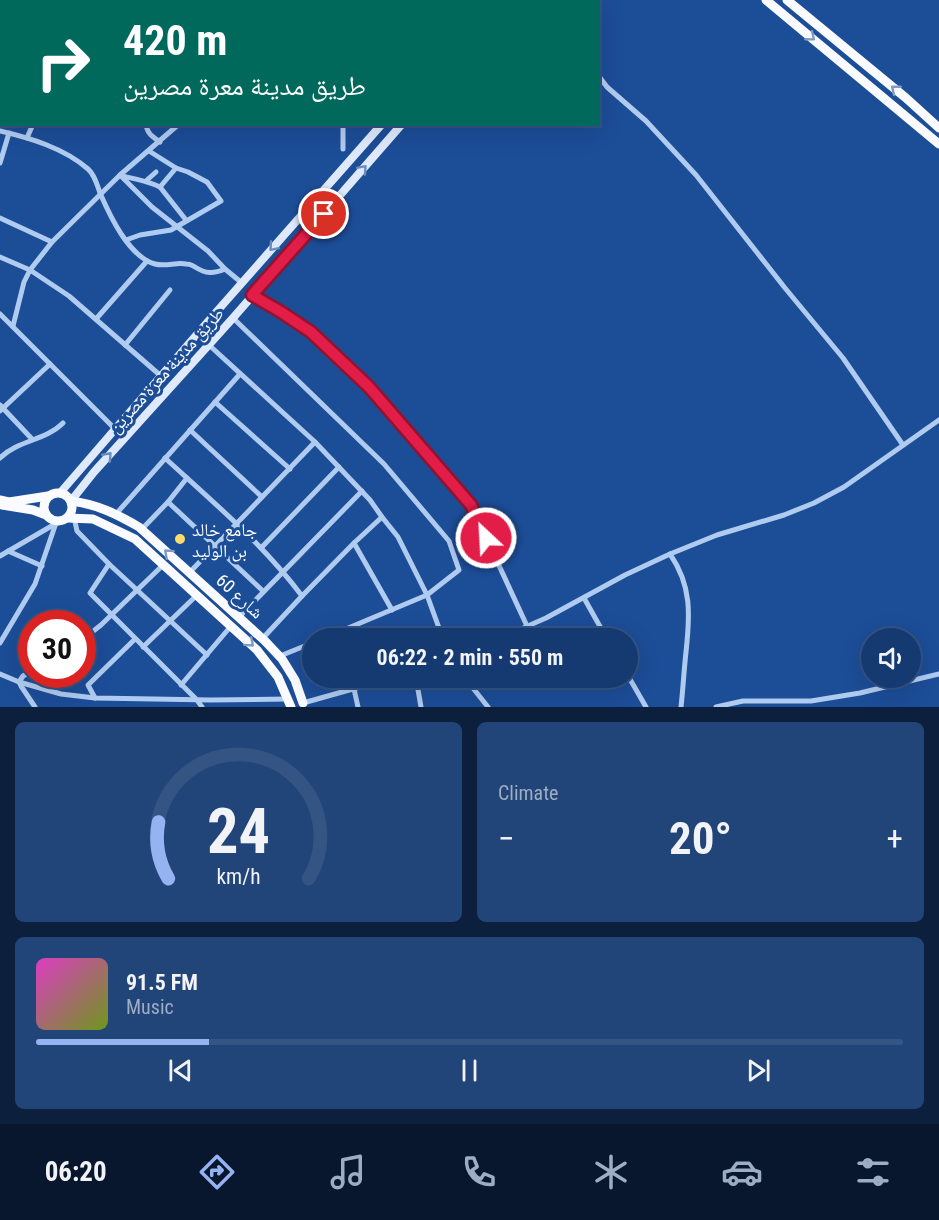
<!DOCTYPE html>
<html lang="en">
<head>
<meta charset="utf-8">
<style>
  body { margin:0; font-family:"Roboto Condensed","Noto Naskh Arabic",sans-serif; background:#224579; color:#f1f3f6; height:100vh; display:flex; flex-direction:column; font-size:22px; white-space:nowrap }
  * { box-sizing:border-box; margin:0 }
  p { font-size:20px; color:#9dadc3 }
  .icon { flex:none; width:33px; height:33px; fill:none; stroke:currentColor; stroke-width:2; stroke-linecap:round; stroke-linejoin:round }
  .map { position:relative; height:707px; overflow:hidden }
  .sheet { display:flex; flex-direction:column; gap:15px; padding:15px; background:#0c203e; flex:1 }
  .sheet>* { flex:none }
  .guide { position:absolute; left:0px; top:0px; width:600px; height:126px; box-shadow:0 6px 24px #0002,0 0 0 2px #345484; background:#00695c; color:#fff; overflow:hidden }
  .buttons { position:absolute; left:861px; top:628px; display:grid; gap:12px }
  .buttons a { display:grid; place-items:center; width:60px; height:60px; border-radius:50%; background:#153a71; box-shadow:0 6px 24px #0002,0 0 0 2px #345484; font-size:30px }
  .speed { position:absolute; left:18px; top:610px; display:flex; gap:12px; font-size:30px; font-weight:700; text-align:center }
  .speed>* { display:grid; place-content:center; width:78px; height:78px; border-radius:50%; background:#153a71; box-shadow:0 6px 24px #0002,0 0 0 2px #345484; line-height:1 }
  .speed .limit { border:9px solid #d22; background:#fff; color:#111 }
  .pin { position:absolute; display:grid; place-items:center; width:51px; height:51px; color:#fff; margin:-26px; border:3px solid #fff; border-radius:50%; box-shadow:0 2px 6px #0007 }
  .me { position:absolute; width:66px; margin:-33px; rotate:335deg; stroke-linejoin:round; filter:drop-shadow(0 0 4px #0008) }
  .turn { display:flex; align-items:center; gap:21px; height:126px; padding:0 24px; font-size:27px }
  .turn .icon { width:78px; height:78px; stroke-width:2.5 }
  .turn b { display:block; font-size:42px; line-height:51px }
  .big { font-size:45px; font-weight:700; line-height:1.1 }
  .sheet .card { flex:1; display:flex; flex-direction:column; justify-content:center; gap:9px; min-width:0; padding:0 21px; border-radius:9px; background:#224579 }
  .sheet .dial { align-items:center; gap:0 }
  .dial svg { height:156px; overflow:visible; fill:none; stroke:#345484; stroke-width:7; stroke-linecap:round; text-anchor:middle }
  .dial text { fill:#f1f3f6; stroke:none }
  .song { display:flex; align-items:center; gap:18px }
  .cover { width:72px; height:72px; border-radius:9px; background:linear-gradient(135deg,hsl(310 70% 55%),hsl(80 70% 35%)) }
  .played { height:6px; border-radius:3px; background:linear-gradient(90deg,#95b2f1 20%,#345484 20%) }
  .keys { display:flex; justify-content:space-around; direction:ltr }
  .heat { display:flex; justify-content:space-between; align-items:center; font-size:33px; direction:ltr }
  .sheet .tiles { flex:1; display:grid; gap:15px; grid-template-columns:1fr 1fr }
  .card:last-child { grid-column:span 2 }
  .trip { position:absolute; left:302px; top:628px; width:336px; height:60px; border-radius:30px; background:#153a71; box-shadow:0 6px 24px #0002,0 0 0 2px #345484; font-weight:700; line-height:60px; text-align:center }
  .tab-bar { display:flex; height:96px; justify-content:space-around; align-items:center; background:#08172d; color:#9dadc3 }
  .tab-bar .icon { width:42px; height:42px }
  .tab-bar .current { color:#95b2f1 }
  .tab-bar b { font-size:27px; color:#f1f3f6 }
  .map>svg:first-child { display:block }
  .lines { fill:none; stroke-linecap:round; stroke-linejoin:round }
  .street { stroke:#b0cbf0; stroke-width:5 }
  .secondary { stroke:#deeafb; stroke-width:8 }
  .primary { stroke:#f9fbff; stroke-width:9 }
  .oneway { stroke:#7f9bc6 }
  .oneway2 { stroke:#6a8cbf }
  .route-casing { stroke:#92132f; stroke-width:15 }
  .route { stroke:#e11d48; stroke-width:10 }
  .poi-dot { fill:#ffdb6f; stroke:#1c4d97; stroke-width:2 }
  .labels { text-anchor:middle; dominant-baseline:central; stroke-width:6; stroke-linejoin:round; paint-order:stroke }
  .street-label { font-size:18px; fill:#fff; stroke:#1c4d97 }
  .poi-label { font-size:18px; fill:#fff; stroke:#1c4d97; text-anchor:start }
</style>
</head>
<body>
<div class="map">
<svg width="939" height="707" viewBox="0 0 939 707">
  <rect width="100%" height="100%" fill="#1c4d97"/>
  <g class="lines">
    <g class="street">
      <polyline points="0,0 3,2"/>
      <polyline points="539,0 540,2"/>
      <polyline points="576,0 577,2"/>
      <polyline points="241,2 242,0"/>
      <polyline points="280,2 282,0"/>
      <polyline points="373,2 375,0"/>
      <polyline points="598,75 607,87 646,121 696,175 785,288 843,358 903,445"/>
      <path d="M 146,124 C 147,134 153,137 160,142"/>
      <path d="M 0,131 C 30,138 64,148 88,169 C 95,175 97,185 100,193 C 110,216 129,257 155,264 C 166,267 176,262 186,264 C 191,264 191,265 195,267 C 206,274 213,274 225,269"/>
      <polyline points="27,138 33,124"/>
      <polyline points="343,149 343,124"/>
      <polyline points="0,163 9,133"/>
      <polyline points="120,175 152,207 208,251 225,269 242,283"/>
      <path d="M 122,176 C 136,179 148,181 160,187 L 176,168 L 149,151"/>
      <polyline points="147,180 156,172"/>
      <polyline points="160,187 186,220"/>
      <polyline points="0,218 52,242"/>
      <polyline points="126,240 140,235 171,230 221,201 207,182 188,172 176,168"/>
      <polyline points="0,257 30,270 69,296 161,376"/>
      <polyline points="252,295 281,312 311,332 369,387 471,505 527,626"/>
      <polyline points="0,314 115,429"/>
      <polyline points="233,318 384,464 449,541 459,570 427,595 322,639"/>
      <polyline points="96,319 147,261"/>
      <polyline points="13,326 24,282 30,270 52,242 120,175 179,124"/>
      <polyline points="125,345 170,290"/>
      <polyline points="209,345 315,442 370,500 382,517 398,537 427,595 443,639"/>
      <polyline points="215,402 290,469"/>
      <polyline points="0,405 32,439"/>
      <polyline points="0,411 50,364"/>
      <polyline points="190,430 262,497"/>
      <path d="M 0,458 C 18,440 45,441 63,423"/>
      <path d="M 165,458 C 213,502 263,544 302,596"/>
      <polyline points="168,502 263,591"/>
      <polyline points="116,514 240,374"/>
      <polyline points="74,517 77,531 109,564 207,655"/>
      <polyline points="142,529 168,502 187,478"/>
      <polyline points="354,543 382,517"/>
      <polyline points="261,548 339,467"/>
      <polyline points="8,551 42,566"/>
      <path d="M 670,554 C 692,586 690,615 686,652 C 684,670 683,689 681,707"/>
      <polyline points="0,556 55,524"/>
      <polyline points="109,564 90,593 197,700 202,707"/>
      <polyline points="190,572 315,442"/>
      <polyline points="584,598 607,639"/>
      <polyline points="239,617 362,491"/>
      <polyline points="262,639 302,596 354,543 392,610"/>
      <polyline points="498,639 546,618 625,575 670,554 717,535 784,515 814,503 844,487 939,420"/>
      <polyline points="82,640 101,625 163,565"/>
      <polyline points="0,643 35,584 56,523 63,520"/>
      <polyline points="143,647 197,595"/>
      <polyline points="280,656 312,643"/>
      <polyline points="32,671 23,676 19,682 21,686 35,707"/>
      <polyline points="0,674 19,682 61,694 95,698 211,700 288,699"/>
      <polyline points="627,674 646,707"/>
      <polyline points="416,678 421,707"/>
      <polyline points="465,678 488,707"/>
      <polyline points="181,685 231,626"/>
      <polyline points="354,689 358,707"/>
      <polyline points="95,698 88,685 135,639"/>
      <polyline points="303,703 392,678"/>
      <polyline points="716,707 743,701 811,701 860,693 939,674"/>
    </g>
    <g class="secondary">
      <polyline points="490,2 492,0"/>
      <polyline points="510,2 511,0"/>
      <polyline points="60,493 211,318 382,124"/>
      <polyline points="71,501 94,472 233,318 402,124"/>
    </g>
    <g class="primary">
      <polyline points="766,0 939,144"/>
      <polyline points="787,0 906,98 939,128"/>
      <circle cx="58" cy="507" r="14"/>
      <polyline points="0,500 9,502 48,496"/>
      <path d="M 71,501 C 96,504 117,514 139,527 L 265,641 L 282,659 L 295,680 L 303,703"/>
      <polyline points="2,505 33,510 46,515"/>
      <polyline points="68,518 93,519 135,539 257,650 278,677 291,707"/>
    </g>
  </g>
  <defs><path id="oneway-chevron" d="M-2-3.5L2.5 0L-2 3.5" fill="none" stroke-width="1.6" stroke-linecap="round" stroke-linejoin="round" transform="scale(1.5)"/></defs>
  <g class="oneway">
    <use href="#oneway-chevron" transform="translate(811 37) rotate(39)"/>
    <use href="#oneway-chevron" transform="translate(895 89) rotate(-141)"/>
    <use href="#oneway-chevron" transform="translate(168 553) rotate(-138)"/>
    <use href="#oneway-chevron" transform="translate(250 643) rotate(42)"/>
  </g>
  <g class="oneway2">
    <use href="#oneway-chevron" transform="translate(363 169) rotate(-49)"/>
    <use href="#oneway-chevron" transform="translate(273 247) rotate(131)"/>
    <use href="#oneway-chevron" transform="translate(108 456) rotate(-48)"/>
  </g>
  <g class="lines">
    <defs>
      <polyline id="route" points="324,214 252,295 281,312 311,332 369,387 471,505 486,538"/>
    </defs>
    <use href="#route" class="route-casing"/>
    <use href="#route" class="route"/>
  </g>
  <circle class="poi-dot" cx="180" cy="539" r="6"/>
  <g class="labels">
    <g class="street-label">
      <text transform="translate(166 370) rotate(-48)">طريق مدينة معرة مصرين</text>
      <text transform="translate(240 596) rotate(42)">شارع 60</text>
    </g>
    <g class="poi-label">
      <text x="192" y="529">جامع خالد<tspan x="192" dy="21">بن الوليد</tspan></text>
    </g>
  </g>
</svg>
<div class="buttons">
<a><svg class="icon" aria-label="sound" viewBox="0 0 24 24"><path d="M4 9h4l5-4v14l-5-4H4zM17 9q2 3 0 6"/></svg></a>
</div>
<div class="speed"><div class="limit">30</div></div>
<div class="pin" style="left:324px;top:214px;background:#d93025"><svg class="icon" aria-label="arrive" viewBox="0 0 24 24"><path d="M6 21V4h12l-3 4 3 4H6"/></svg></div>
<svg class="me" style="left:486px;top:538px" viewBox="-20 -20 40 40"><circle r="17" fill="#e11d48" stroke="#fff" stroke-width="3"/><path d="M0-11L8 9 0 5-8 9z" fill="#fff"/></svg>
<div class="trip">06:22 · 2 min · 550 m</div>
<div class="guide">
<div class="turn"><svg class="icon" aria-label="right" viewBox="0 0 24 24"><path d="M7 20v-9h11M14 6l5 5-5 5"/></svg><div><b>420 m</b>طريق مدينة معرة مصرين</div></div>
</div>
</div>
<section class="sheet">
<div class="tiles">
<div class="card dial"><svg viewBox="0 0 100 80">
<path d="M14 69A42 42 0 1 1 86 69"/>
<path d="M14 69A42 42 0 0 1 9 40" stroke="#95b2f1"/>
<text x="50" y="56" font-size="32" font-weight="700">24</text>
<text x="50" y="72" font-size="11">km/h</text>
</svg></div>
<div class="card"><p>Climate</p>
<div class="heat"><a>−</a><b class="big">20°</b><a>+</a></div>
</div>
<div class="card">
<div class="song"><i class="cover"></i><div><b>91.5 FM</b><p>Music</p></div></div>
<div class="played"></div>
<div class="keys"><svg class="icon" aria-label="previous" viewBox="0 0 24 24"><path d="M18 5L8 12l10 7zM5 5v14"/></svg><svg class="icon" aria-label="pause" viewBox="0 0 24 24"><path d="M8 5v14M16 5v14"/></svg><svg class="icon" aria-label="next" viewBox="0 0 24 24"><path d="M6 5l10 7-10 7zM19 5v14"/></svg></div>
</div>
</div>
</section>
<nav class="tab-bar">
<b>06:20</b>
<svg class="icon current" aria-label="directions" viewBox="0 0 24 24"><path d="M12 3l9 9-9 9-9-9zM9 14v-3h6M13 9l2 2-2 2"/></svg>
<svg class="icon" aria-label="music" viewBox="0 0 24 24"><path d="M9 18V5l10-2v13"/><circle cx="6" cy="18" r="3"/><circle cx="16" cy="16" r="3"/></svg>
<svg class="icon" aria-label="phone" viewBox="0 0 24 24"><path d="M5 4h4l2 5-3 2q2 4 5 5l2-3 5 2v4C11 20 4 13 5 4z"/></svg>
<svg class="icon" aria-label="climate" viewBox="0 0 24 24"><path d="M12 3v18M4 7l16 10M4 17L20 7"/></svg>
<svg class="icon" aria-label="car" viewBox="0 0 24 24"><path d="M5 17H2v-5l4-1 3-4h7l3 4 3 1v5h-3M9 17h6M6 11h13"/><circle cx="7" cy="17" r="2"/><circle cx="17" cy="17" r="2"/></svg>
<svg class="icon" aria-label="filters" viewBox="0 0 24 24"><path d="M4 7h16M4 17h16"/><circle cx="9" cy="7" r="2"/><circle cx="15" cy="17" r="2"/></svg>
</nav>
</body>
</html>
